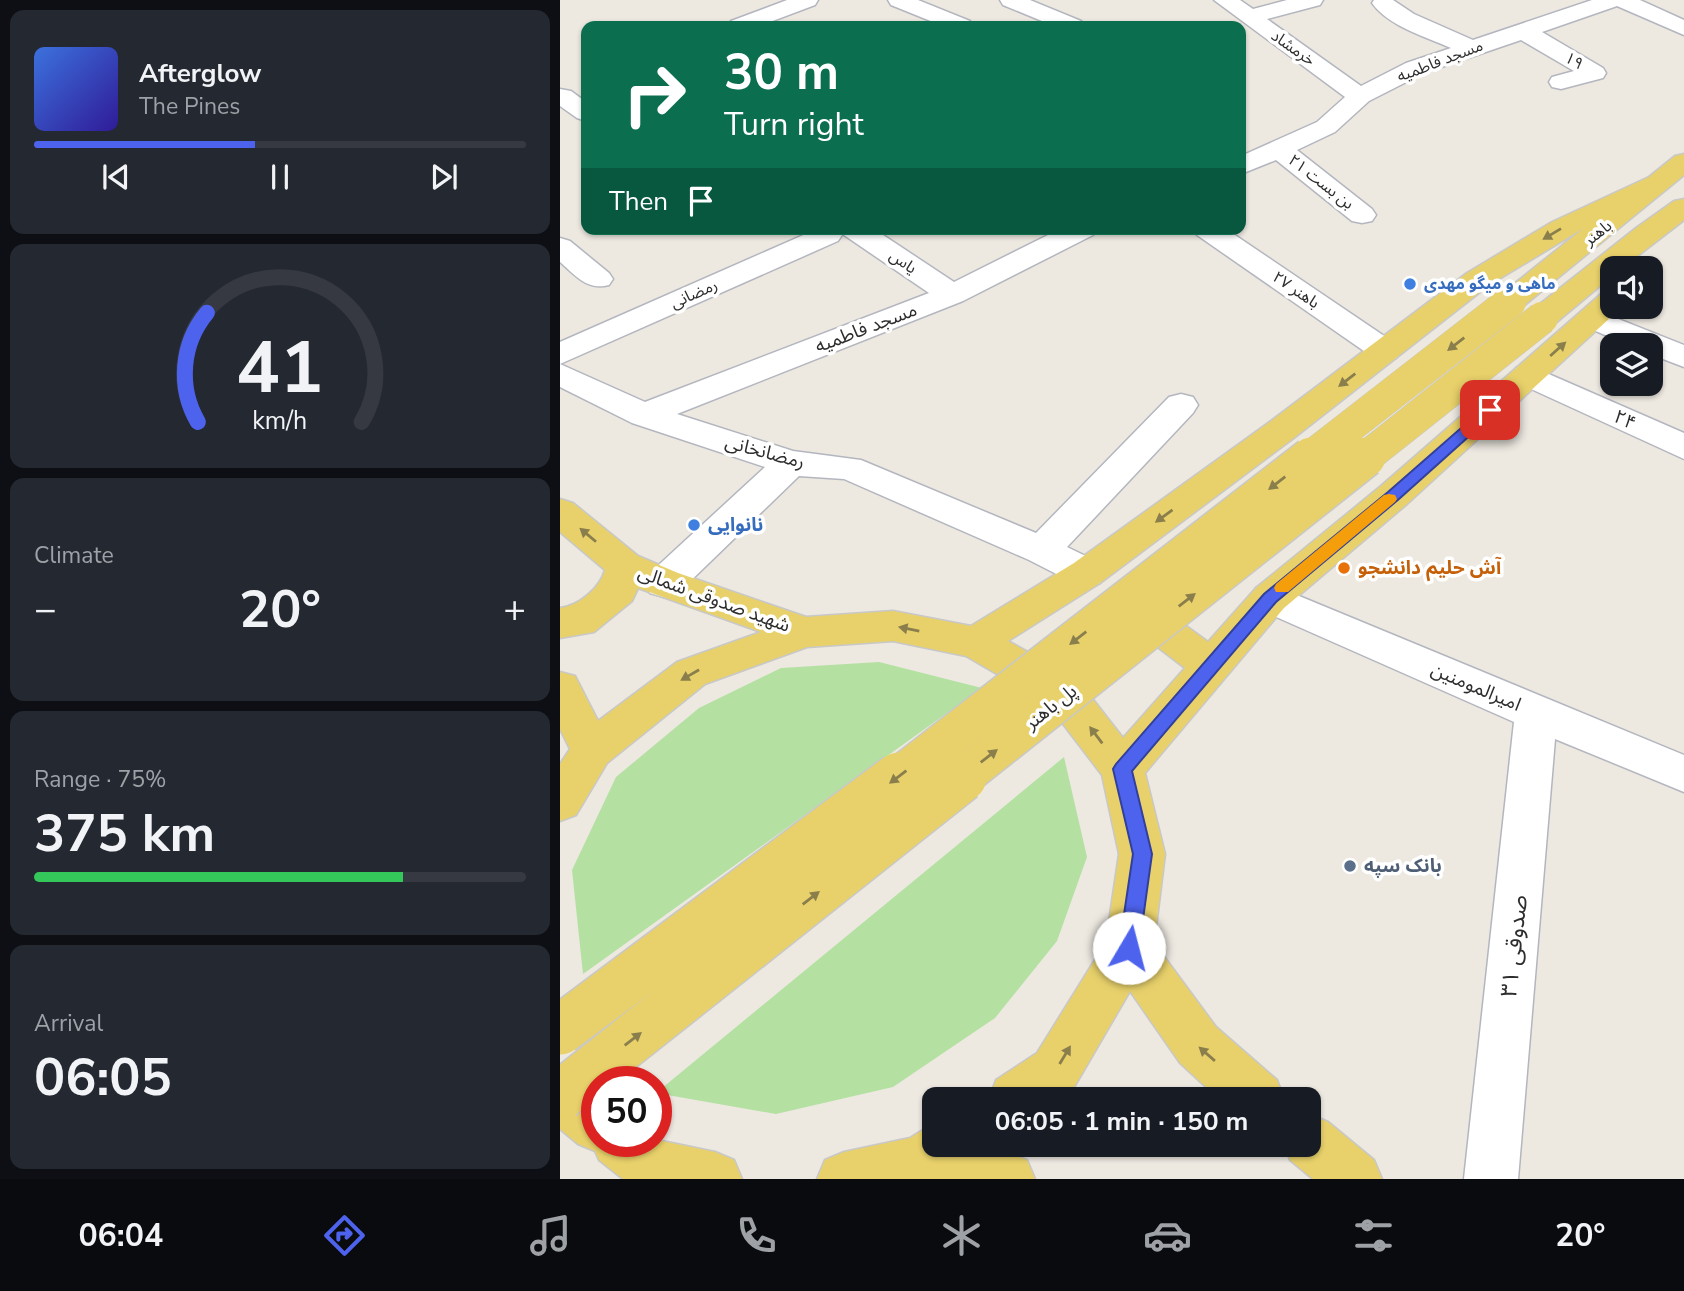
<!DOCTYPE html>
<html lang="en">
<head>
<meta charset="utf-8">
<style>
  body { margin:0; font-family:"Nunito Sans","Noto Sans Arabic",sans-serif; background:#242831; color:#f1f3f6; height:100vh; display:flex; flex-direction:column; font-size:26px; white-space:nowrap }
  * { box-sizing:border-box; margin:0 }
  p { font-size:23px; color:#9ea1a6 }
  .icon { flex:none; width:38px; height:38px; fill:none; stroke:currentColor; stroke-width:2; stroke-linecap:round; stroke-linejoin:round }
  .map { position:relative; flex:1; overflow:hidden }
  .side { display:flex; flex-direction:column; gap:10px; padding:10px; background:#0d0f14; width:560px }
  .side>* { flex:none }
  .guide { position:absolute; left:21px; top:21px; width:665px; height:214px; border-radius:14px; box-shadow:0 2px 5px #0004; background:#0b6e4f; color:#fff; overflow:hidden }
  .controls { position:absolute; left:1040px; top:256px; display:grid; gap:14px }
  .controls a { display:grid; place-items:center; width:63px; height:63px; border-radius:14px; background:#171b24; box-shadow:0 2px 5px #0004; font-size:35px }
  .speed { position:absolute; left:21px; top:1066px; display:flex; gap:14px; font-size:35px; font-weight:700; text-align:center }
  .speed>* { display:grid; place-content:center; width:91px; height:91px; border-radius:50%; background:#171b24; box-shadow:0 2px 5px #0004; line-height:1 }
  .speed .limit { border:10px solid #d22; background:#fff; color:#111 }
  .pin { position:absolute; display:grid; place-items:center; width:60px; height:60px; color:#fff; margin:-30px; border-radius:14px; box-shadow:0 4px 10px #0006 }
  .me { position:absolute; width:77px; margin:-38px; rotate:8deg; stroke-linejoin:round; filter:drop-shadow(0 0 5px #0008) }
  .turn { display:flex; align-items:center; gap:24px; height:147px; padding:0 28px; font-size:32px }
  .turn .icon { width:91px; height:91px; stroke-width:2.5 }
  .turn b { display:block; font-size:49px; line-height:60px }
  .then { display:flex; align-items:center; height:66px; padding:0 28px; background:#0003; gap:14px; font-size:26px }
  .big { font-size:52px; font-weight:700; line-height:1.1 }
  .side .tile { flex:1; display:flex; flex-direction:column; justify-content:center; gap:10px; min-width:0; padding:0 24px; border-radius:14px; background:#242831 }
  .side .dial { align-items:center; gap:0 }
  .dial svg { height:182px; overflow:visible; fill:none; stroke:#363941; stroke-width:7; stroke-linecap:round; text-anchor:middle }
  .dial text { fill:#f1f3f6; stroke:none }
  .song { display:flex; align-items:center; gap:21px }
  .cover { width:84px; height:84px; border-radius:10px; background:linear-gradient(135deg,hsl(220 70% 55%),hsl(250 70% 35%)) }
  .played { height:7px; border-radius:4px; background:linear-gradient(90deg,#4d63ee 45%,#363941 45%) }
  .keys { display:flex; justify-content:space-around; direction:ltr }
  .heat { display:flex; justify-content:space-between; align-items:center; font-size:38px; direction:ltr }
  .charge { height:10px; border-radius:5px; background:linear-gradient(90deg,#34c759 75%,#363941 0) }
  .trip { position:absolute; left:362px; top:1087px; width:399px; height:70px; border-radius:14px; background:#171b24; box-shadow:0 2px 5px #0004; font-weight:700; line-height:70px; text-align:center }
  .tab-bar { display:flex; height:112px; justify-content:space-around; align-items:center; background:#090b0e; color:#9ea1a6 }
  .tab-bar .icon { width:49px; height:49px }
  .tab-bar .active { color:#4d63ee }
  .tab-bar b { font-size:32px; color:#f1f3f6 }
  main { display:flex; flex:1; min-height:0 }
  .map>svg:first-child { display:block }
  .green { fill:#b4e0a2 }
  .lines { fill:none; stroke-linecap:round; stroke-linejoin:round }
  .minor-casing { stroke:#b4b6bf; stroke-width:3 }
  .major-casing { stroke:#c8c8c8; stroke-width:3 }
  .minor { fill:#fff; fill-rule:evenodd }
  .major { fill:#e8d16b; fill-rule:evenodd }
  .major-bridge-far2-casing { stroke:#c8c8c8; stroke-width:33; stroke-linecap:butt }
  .major-bridge-far1-casing { stroke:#c8c8c8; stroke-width:42; stroke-linecap:butt }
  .major-bridge-casing { stroke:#c8c8c8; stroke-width:52; stroke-linecap:butt }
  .major-bridge-far2 { stroke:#e8d16b; stroke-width:32 }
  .major-bridge-far1 { stroke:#e8d16b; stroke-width:39 }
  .major-bridge { stroke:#e8d16b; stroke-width:49 }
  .oneway { fill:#8a7f4c }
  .route { fill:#4d63ee; stroke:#32409b; stroke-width:2 }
  .slow { fill:#f59e0b }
  .shop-dot { fill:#3f7fe0; stroke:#fff; stroke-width:2.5 }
  .food-dot { fill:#e8710a; stroke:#fff; stroke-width:2.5 }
  .service-dot { fill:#5c6f8a; stroke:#fff; stroke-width:2.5 }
  .labels { text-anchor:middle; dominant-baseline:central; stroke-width:7; stroke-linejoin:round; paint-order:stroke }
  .far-street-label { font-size:16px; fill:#2d2d2d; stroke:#fff }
  .far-shop-label { font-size:16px; font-weight:bold; fill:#366cbe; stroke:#fff; text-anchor:start }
  .street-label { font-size:19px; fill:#2d2d2d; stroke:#fff }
  .shop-label { font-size:19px; font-weight:bold; fill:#366cbe; stroke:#fff; text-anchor:start }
  .food-label { font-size:19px; font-weight:bold; fill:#c56008; stroke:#fff; text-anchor:start }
  .service-label { font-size:19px; font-weight:bold; fill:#4e5e75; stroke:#fff; text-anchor:start }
  .near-street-label { font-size:23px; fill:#2d2d2d; stroke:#fff }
</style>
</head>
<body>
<main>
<section class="side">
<div class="tile">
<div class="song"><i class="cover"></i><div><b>Afterglow</b><p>The Pines</p></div></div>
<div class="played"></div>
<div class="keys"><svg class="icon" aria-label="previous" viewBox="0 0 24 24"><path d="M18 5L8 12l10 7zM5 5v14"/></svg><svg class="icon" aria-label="pause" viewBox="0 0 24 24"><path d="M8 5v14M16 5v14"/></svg><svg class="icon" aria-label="next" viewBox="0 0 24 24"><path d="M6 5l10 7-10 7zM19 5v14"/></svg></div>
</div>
<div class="tile dial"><svg viewBox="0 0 100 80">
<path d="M14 69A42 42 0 1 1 86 69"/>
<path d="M14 69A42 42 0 0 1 18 21" stroke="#4d63ee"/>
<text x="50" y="56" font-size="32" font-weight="700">41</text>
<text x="50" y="72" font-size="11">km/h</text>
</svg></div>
<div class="tile"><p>Climate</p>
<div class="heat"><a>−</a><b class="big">20°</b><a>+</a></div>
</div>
<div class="tile"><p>Range · 75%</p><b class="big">375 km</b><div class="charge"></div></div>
<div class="tile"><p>Arrival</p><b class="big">06:05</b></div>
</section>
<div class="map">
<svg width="1124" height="1179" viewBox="0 0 1124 1179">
  <rect width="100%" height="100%" fill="#ede9e1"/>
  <g class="green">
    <polygon points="319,662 422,688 23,974 12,870 56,777 139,708 221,668"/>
    <polygon points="504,757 527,857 497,941 435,1018 333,1087 216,1114 96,1093"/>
  </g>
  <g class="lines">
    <defs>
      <g id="minor">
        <polygon points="227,0 258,0 255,5 199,26 168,26 171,21"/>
        <polygon points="328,0 358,0 410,21 413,26 383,26 331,5"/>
        <polygon points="440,0 470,0 521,21 524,26 494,26 443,5"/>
        <path d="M 654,0 L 680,0 L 693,9 L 727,0 L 763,0 L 760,5 L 707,19 L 801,86 L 846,63 L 891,48 C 866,37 828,26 812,3 L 814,0 L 833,0 L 854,14 L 913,40 L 1032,0 L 1080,0 L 1124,20 L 1124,35 L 1057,6 L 982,32 L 1043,68 L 1046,73 L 1043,78 L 1001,89 L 992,87 L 989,82 L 992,77 L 1014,71 L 961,40 L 864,73 L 809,101 L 775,132 L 737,150 L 812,209 L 816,215 L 812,221 L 802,223 L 792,221 L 716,160 L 681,174 L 681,156 L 757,122 L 785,97 Z"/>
        <polygon points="0,89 11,91 26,102 26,121 17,118 0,106"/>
        <polygon points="257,229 278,229 282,235 278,241 0,364 85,402 369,293 284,235 280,229 314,229 394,282 500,229 537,229 533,235 403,301 117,414 233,451 301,460 476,533 609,397 621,394 633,397 638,405 633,413 507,547 540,563 546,573 540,583 527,587 514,583 469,560 284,479 239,476 118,593 104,597 90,593 85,583 90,573 205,467 72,423 0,387 0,342"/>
        <polygon points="633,229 666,229 836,344 841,351 836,358 825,361 814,358 637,235"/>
        <path d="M 0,238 L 10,241 L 49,273 L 53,279 L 49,285 C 27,291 15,275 0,262 Z"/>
        <polygon points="1033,309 1124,345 1124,367 1090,354 1090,345 1068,345 1022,325 1018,318 1022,311"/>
        <polygon points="968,365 1124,433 1124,459 956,382 952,375 956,368"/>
        <polygon points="710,584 1124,755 1124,792 995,739 958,1179 904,1179 954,722 696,608 691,598 696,588"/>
      </g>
      <g id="major">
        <path d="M 1124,154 L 1124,175 L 961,308 L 950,311 L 939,308 L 935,302 L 939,296 L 1024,228 L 929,285 L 735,437 L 540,583 L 448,641 L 517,679 L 563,738 L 625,668 L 557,616 L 552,606 L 557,596 L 571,591 L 585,596 L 648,642 L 696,588 L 821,486 L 1041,294 L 1052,291 L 1052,306 L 1063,306 L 847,504 L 724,608 L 585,773 L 605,854 L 594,943 L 656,1027 L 717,1080 L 724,1099 L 659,1099 L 620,1063 L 570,991 L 513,1089 L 500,1099 L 429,1099 L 436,1080 L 477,1053 L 546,942 L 559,854 L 542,775 L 487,703 L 406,656 L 333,641 L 247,647 L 145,684 L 47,763 L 16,815 L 0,821 L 0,764 L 10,749 L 0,729 L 0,672 L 15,676 L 38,721 L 117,662 L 201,632 L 78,588 L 72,601 L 34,632 L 0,638 L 0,608 C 19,606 40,588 45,570 L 0,532 L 0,499 L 13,503 L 78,556 L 118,573 L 246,617 L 333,611 L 411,626 L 514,563 L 711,421 L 907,273 L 992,222 L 1089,177 L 1115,156 Z"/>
        <polygon points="1124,199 1124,220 1062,268 1052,268 1052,276 993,325 982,327 971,325 967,318 971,311 1076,228 1114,201"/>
        <polygon points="0,1070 19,1077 37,1091 37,1141 96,1141 96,1137 102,1141 155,1152 174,1160 182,1179 63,1179 39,1160 35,1151 18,1144 0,1129"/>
        <polygon points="749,1114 768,1122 814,1160 822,1179 753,1179 730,1160 724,1144 749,1144"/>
        <path d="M 374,1123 L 374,1144 C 408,1144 436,1146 467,1160 L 475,1179 L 257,1179 L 265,1160 L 284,1152 L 350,1138 Z"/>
      </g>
    </defs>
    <use href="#minor" class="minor-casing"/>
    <use href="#major" class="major-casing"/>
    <use href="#minor" class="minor"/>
    <use href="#major" class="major"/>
    <defs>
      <g id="major-bridge-far2">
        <polyline points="748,459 950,302"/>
        <polyline points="804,459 982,318"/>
      </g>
      <g id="major-bridge-far1">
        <polyline points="336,779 751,457"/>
        <polyline points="400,779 806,457"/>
      </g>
      <g id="major-bridge">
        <polyline points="0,1030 339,777"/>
        <polyline points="0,1096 402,777"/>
      </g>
    </defs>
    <use href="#major-bridge-far2" class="major-bridge-far2-casing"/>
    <use href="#major-bridge-far1" class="major-bridge-far1-casing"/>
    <use href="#major-bridge" class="major-bridge-casing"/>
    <use href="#major-bridge-far2" class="major-bridge-far2"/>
    <use href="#major-bridge-far1" class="major-bridge-far1"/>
    <use href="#major-bridge" class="major-bridge"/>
  </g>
  <defs><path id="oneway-solid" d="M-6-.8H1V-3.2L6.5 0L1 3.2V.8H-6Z" transform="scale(1.75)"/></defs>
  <g class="oneway">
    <use href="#oneway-solid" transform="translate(992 234) rotate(149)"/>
    <use href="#oneway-solid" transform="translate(896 344) rotate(142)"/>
    <use href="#oneway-solid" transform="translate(998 349) rotate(-42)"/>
    <use href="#oneway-solid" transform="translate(787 380) rotate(142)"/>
    <use href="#oneway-solid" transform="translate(717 483) rotate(142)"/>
    <use href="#oneway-solid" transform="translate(604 516) rotate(144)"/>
    <use href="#oneway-solid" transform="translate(28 535) rotate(-140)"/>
    <use href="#oneway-solid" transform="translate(627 600) rotate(-38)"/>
    <use href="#oneway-solid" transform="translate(349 629) rotate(-169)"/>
    <use href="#oneway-solid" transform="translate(518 638) rotate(142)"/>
    <use href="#oneway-solid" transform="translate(130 675) rotate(150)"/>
    <use href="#oneway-solid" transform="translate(536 735) rotate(-127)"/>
    <use href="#oneway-solid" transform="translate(429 756) rotate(-38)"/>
    <use href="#oneway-solid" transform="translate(338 777) rotate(143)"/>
    <use href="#oneway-solid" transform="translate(251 898) rotate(-38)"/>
    <use href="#oneway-solid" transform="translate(73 1039) rotate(-38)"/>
    <use href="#oneway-solid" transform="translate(647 1054) rotate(-139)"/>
    <use href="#oneway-solid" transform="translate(505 1055) rotate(-59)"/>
  </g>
  <polygon class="route" points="930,405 935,407 935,413 839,499 716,602 572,771 592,854 579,948 576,955 569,958 562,955 559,948 573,854 553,769 556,764 704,594 828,492 925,407"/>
  <polygon class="slow" points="829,494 835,495 837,499 835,502 728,592 716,592 714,588 716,584 824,495"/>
  <g class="shop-dot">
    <circle cx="850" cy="284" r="7"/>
    <circle cx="134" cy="525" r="7"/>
  </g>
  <circle class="food-dot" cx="784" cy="568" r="7"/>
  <circle class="service-dot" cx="790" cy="866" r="7"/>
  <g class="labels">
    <g class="far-street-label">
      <text transform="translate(733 48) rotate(35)">خرمشاد</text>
      <text transform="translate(880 61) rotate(-21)">مسجد فاطمیه</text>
      <text transform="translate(1014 61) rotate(30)">۱۹</text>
      <text transform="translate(761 182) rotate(38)">بن بست ۲۱</text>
      <text transform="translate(1038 233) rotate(-38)">باهنر</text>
      <text transform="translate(343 262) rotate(34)">یاس</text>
      <text transform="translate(736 290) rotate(34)">باهنر ۲۷</text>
      <text transform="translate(134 294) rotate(-24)">رمضانی</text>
    </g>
    <g class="far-shop-label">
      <text x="864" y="284">ماهی و میگو مهدی</text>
    </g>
    <g class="street-label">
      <text transform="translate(306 328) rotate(-21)">مسجد فاطمیه</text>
      <text transform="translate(1065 420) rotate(25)">۲۴</text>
      <text transform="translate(205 452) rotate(15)">رمضانخانی</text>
      <text transform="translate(154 599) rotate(20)">شهید صدوقی شمالی</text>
      <text transform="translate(916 687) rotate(23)">امیرالمومنین</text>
      <text transform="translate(491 707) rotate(-38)">پل باهنر</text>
    </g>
    <g class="shop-label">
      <text x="148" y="525">نانوایی</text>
    </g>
    <g class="food-label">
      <text x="798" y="568">آش حلیم دانشجو</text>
    </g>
    <g class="service-label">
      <text x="804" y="866">بانک سپه</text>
    </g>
    <g class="near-street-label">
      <text transform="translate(954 946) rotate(-84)">صدوقی ۳۱</text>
    </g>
  </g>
</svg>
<div class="controls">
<a><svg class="icon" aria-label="sound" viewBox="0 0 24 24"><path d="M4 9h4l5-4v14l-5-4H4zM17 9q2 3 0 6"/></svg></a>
<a><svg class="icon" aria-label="layers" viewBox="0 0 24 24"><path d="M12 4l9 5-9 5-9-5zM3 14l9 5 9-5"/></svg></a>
</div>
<div class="speed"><div class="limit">50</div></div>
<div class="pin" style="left:930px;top:410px;background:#d93025"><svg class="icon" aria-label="arrive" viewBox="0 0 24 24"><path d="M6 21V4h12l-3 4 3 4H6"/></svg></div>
<svg class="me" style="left:569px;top:948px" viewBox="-20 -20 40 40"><circle r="19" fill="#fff"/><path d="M0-13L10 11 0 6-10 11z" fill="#4d63ee"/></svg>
<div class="trip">06:05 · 1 min · 150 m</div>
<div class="guide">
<div class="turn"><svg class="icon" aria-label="right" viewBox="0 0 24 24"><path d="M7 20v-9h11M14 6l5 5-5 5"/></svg><div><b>30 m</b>Turn right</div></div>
<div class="then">Then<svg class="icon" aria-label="arrive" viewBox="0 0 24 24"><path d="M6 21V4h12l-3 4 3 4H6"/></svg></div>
</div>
</div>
</main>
<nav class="tab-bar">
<b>06:04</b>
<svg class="icon active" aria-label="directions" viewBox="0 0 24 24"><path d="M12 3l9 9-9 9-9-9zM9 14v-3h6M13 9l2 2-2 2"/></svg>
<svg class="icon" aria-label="music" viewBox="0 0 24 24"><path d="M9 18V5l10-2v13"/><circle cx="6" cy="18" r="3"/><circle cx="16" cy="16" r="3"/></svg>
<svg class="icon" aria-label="phone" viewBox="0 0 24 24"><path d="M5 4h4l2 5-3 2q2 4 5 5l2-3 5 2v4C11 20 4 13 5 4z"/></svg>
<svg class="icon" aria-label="climate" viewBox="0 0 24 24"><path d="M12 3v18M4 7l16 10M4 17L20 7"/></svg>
<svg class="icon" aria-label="car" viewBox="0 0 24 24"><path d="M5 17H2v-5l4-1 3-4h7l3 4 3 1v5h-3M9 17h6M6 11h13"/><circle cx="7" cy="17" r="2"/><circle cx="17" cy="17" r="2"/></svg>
<svg class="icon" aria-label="filters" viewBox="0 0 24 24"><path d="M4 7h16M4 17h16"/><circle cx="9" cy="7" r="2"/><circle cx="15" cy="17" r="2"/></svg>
<b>20°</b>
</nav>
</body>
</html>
